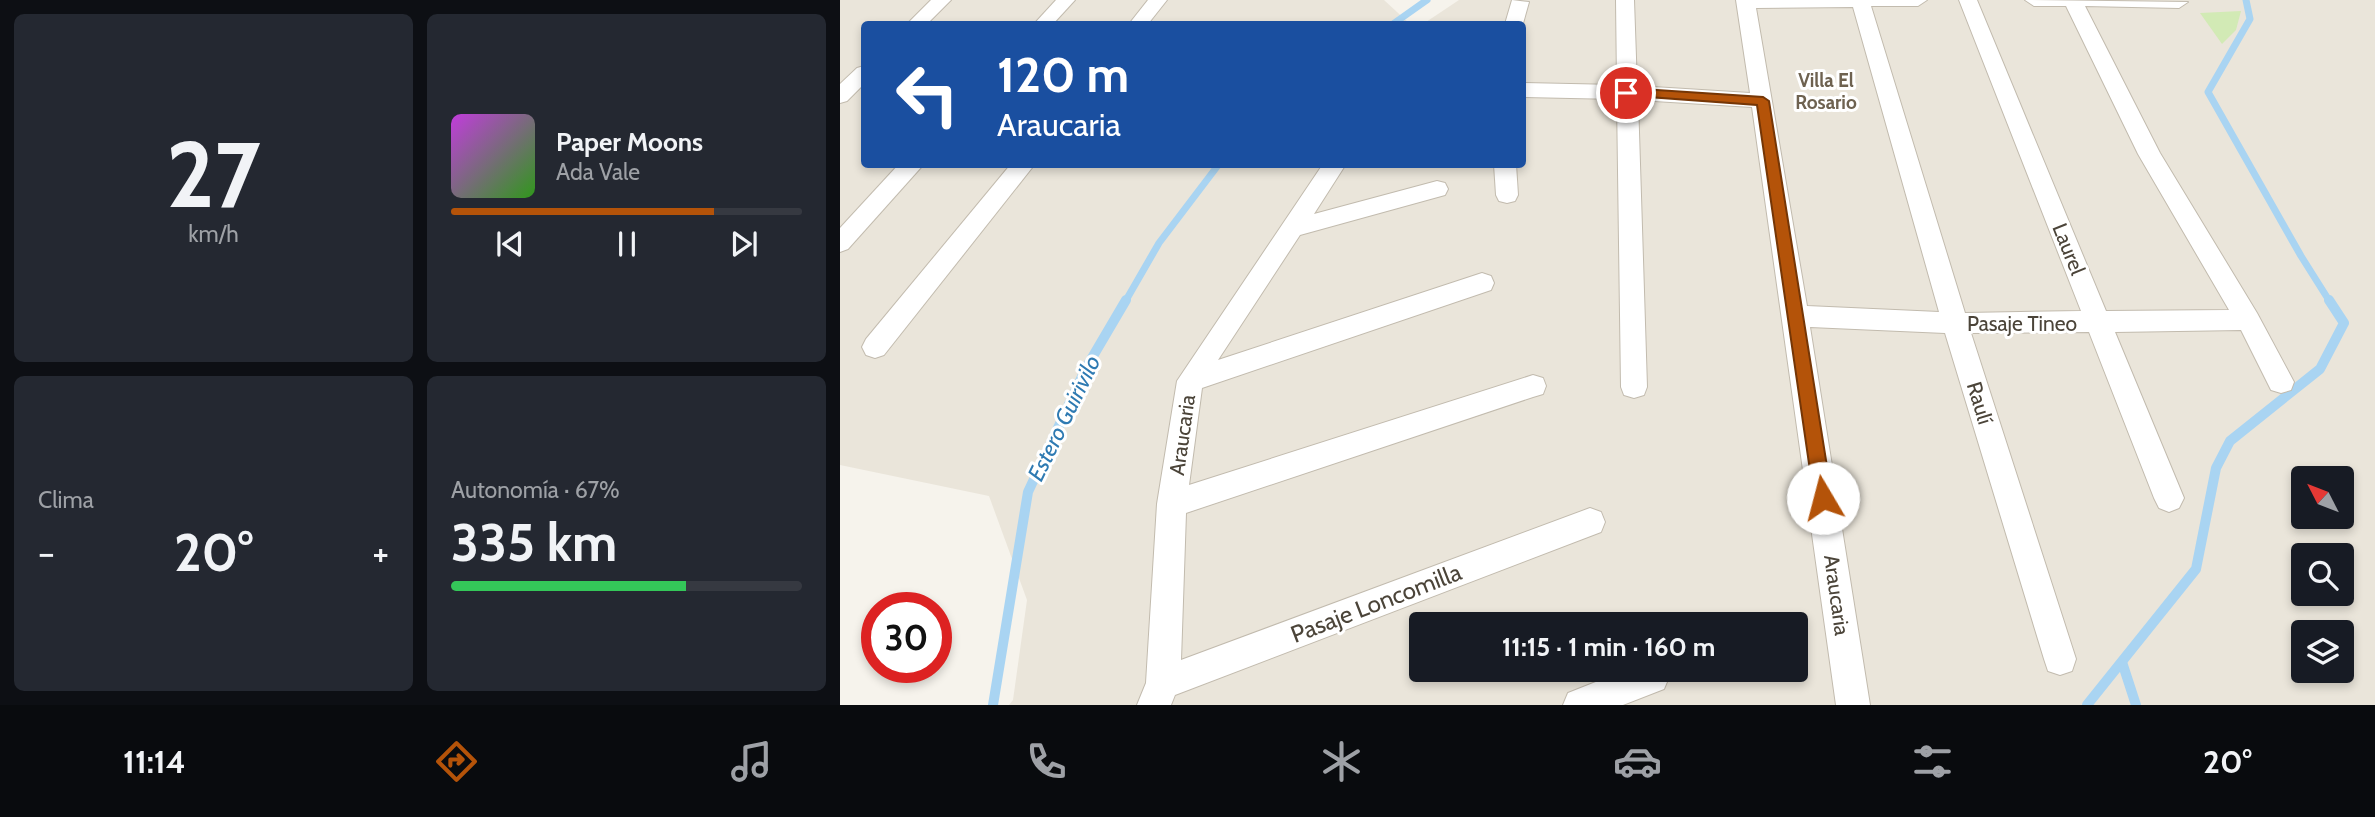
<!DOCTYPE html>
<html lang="es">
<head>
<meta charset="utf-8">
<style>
  body { margin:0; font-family:Cabin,sans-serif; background:#242831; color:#f1f3f6; height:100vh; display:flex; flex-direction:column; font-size:26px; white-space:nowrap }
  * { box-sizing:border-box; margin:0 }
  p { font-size:23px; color:#9ea1a6 }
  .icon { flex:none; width:38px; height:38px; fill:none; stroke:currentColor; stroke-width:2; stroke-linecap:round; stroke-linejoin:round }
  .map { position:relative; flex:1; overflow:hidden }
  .side { display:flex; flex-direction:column; gap:14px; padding:14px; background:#0d0f14; width:840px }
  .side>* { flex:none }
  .guide { position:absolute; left:21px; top:21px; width:665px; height:147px; border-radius:7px; box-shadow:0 4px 10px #0003; background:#1a4fa0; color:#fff; overflow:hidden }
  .needle { width:46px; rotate:312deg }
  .tools { position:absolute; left:1451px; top:466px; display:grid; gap:14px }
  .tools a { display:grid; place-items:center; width:63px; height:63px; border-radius:7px; background:#171b24; box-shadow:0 4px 10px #0003; font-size:35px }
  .speed { position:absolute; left:21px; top:592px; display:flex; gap:14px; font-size:35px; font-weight:700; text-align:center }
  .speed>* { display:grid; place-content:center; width:91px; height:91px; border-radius:50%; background:#171b24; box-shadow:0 4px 10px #0003; line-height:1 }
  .speed .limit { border:10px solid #d22; background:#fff; color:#111 }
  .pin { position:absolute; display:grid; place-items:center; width:60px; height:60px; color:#fff; margin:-30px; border:4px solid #fff; border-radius:50%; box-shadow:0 2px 7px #0007 }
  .me { position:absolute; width:77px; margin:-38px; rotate:352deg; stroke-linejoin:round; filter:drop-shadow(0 0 5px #0008) }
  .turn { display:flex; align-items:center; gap:24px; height:147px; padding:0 21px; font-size:32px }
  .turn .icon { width:91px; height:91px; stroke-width:2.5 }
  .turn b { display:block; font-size:49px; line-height:60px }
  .big { font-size:52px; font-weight:700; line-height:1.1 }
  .side .widget { flex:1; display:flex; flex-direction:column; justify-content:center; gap:10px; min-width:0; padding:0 24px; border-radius:10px; background:#242831 }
  .side .dial { align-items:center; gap:0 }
  .dial b { font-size:91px; line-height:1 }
  .song { display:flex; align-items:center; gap:21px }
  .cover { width:84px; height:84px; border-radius:10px; background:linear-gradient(135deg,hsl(290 70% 55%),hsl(110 70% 35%)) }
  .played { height:7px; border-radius:4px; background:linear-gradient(90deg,#b45309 75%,#363941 75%) }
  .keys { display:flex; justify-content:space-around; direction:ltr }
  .heat { display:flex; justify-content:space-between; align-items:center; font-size:38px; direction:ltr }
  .charge { height:10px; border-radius:5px; background:linear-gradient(90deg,#34c759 67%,#363941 0) }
  .side .tiles { flex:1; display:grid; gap:14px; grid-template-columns:repeat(2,1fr) }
  .trip { position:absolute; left:569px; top:612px; width:399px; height:70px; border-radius:7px; background:#171b24; box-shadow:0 4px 10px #0003; font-weight:700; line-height:70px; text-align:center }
  .tabs { display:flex; height:112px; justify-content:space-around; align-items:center; background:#090b0e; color:#9ea1a6 }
  .tabs .icon { width:49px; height:49px }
  .tabs .selected { color:#b45309 }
  .tabs b { font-size:32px; color:#f1f3f6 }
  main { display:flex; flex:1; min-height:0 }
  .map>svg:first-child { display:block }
  .residential { fill:#eae5da; fill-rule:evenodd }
  .green { fill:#d2eab5 }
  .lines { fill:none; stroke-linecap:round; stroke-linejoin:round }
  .stream-far1 { stroke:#a9d4f2; stroke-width:7 }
  .stream { stroke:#a9d4f2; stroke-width:10 }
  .minor-casing { stroke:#c2bbae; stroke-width:2 }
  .minor { fill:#fff; fill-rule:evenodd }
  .route { fill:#b45309; stroke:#753606; stroke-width:2 }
  .labels { text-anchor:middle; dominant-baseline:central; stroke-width:6; stroke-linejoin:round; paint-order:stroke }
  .far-neighbourhood-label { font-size:19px; font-weight:bold; fill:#6e6250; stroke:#fff }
  .street-label { font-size:21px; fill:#4b4439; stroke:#fff }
  .water-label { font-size:23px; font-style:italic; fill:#2e7ab2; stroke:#fff }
  .near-street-label { font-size:24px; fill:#4b4439; stroke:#fff }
</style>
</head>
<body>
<main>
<section class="side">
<div class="tiles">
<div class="widget dial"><b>27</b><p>km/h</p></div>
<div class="widget">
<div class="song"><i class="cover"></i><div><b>Paper Moons</b><p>Ada Vale</p></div></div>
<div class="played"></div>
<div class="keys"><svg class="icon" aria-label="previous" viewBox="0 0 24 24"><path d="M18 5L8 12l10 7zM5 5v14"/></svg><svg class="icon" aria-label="pause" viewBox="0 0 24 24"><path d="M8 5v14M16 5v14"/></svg><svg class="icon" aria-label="next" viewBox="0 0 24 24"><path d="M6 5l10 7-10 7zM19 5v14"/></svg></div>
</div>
<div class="widget"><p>Clima</p>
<div class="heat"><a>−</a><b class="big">20°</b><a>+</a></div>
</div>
<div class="widget"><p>Autonomía · 67%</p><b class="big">335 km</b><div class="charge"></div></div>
</div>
</section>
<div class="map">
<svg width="1535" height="705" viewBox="0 0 1535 705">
  <rect width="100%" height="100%" fill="#f6f3ec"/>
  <path class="residential" d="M 0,0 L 544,0 L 570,24 L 24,24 L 24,164 L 682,164 L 682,24 L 583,24 L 619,0 L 1535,0 L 1535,705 L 169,705 L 173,700 L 187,600 L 149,496 L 0,465 ZM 1463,478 L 1502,478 L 1502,516 L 1463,516 ZM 1463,555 L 1502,555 L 1502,593 L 1463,593 ZM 581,625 L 956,625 L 956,670 L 581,670 ZM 1463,632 L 1502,632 L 1502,670 L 1463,670 Z"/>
  <polygon class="green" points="1401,11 1396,30 1382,44 1360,13"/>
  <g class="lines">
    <g class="stream-far1">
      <polyline points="1406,0 1410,19 1368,92 1461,256 1490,302"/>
      <polyline points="553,24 587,0"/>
      <polyline points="285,302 319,243 379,164"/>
    </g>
    <g class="stream">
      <polyline points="1282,662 1296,705"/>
      <polyline points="153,705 188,492 246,368 286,300"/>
      <polyline points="1247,705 1356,569 1376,468 1390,441 1480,369 1504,323 1489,300"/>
    </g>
    <defs>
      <g id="minor">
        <polygon points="91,0 111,0 87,24 67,24"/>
        <polygon points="216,0 235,0 213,24 194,24"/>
        <polygon points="308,0 327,0 308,24 289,24"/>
        <polygon points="672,0 689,2 682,27 682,24 665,24"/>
        <path d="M 776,0 L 794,0 L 797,86 L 910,93 L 896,0 L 1087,0 L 1078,6 L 1031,6 L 1125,313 L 1241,311 L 1119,0 L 1137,0 L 1266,311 L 1389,310 L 1298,154 L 1226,6 L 1194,6 L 1185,0 L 1348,2 L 1339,8 L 1245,6 L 1320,153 L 1417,313 L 1454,382 L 1451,390 L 1441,393 L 1431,390 L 1401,330 L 1275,332 L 1344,498 L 1339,508 L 1329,512 L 1319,508 L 1314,498 L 1249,332 L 1131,333 L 1236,659 L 1232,671 L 1220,675 L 1208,671 L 1204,659 L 1105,333 L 970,327 L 1030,705 L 996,705 L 912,107 L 798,100 L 807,387 L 804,395 L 794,398 L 784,395 L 781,387 L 777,99 L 682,97 L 682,83 L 777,85 ZM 1013,7 L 1099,312 L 967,306 L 916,8 Z"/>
        <polygon points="24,66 24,84 7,101 0,103 0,84 17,68"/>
        <polygon points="59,164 84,164 8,249 0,252 0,228"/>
        <polygon points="171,164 195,164 44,355 35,358 26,355 22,347 26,339"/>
        <polygon points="483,164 506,164 474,214 597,181 605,183 608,189 605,195 460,235 378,360 642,273 651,276 654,283 651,290 362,388 349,485 693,375 703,378 706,386 703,394 693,397 346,513 341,660 750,508 761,512 765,522 761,532 335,695 331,705 297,705 306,683 317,504 337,381"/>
        <polygon points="654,164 676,164 678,195 675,201 667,203 659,201 656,195"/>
        <polygon points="786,670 826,670 829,677 824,689 783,705 723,705 728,693"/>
      </g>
    </defs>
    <use href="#minor" class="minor-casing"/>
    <use href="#minor" class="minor"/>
  </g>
  <polygon class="route" points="786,88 923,97 929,101 992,498 989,504 983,506 976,504 974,498 917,105 781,95 781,90"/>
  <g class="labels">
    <g class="far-neighbourhood-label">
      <text x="986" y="80">Villa El<tspan x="986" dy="22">Rosario</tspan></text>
    </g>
    <g class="street-label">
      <text transform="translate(1229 249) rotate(68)">Laurel</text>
      <text x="1182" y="323">Pasaje Tineo</text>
      <text transform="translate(1140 403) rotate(73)">Raulí</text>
      <text transform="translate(342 435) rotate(-82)">Araucaria</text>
      <text transform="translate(997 595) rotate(82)">Araucaria</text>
    </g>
    <g class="water-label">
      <text transform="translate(224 418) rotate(-64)">Estero Guirivilo</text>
    </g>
    <g class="near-street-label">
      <text transform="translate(536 603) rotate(-21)">Pasaje Loncomilla</text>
    </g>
  </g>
</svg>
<div class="tools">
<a><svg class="needle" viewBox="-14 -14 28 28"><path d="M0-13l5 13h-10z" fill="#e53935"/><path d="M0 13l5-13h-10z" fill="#9ea1a6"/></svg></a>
<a><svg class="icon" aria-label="search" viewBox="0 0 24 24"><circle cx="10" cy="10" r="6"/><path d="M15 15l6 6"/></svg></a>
<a><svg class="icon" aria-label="layers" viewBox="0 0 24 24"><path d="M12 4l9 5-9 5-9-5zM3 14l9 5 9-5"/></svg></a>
</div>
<div class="speed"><div class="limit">30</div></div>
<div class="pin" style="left:786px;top:93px;background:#d93025"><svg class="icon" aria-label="arrive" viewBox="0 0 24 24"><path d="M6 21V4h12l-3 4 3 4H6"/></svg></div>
<svg class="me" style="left:983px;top:498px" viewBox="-20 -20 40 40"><circle r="19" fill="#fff"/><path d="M0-13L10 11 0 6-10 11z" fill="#b45309"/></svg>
<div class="trip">11:15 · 1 min · 160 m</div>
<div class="guide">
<div class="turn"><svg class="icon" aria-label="left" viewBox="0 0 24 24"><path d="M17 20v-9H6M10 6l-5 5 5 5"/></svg><div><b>120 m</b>Araucaria</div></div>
</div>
</div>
</main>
<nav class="tabs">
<b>11:14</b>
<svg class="icon selected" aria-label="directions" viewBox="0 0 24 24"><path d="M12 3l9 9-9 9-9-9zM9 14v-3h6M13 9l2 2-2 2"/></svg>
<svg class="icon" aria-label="music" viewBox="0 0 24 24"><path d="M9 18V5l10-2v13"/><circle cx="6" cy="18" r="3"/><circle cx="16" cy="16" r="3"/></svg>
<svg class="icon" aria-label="phone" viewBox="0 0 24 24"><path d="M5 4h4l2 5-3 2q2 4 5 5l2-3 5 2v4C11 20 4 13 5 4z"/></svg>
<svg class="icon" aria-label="climate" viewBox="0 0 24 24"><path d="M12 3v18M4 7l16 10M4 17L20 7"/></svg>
<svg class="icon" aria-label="car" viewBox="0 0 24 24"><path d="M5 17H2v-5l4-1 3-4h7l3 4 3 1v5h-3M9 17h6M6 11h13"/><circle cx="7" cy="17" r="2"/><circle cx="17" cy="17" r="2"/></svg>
<svg class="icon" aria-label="filters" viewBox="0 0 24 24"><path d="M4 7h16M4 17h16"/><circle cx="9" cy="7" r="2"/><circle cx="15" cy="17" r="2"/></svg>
<b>20°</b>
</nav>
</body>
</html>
